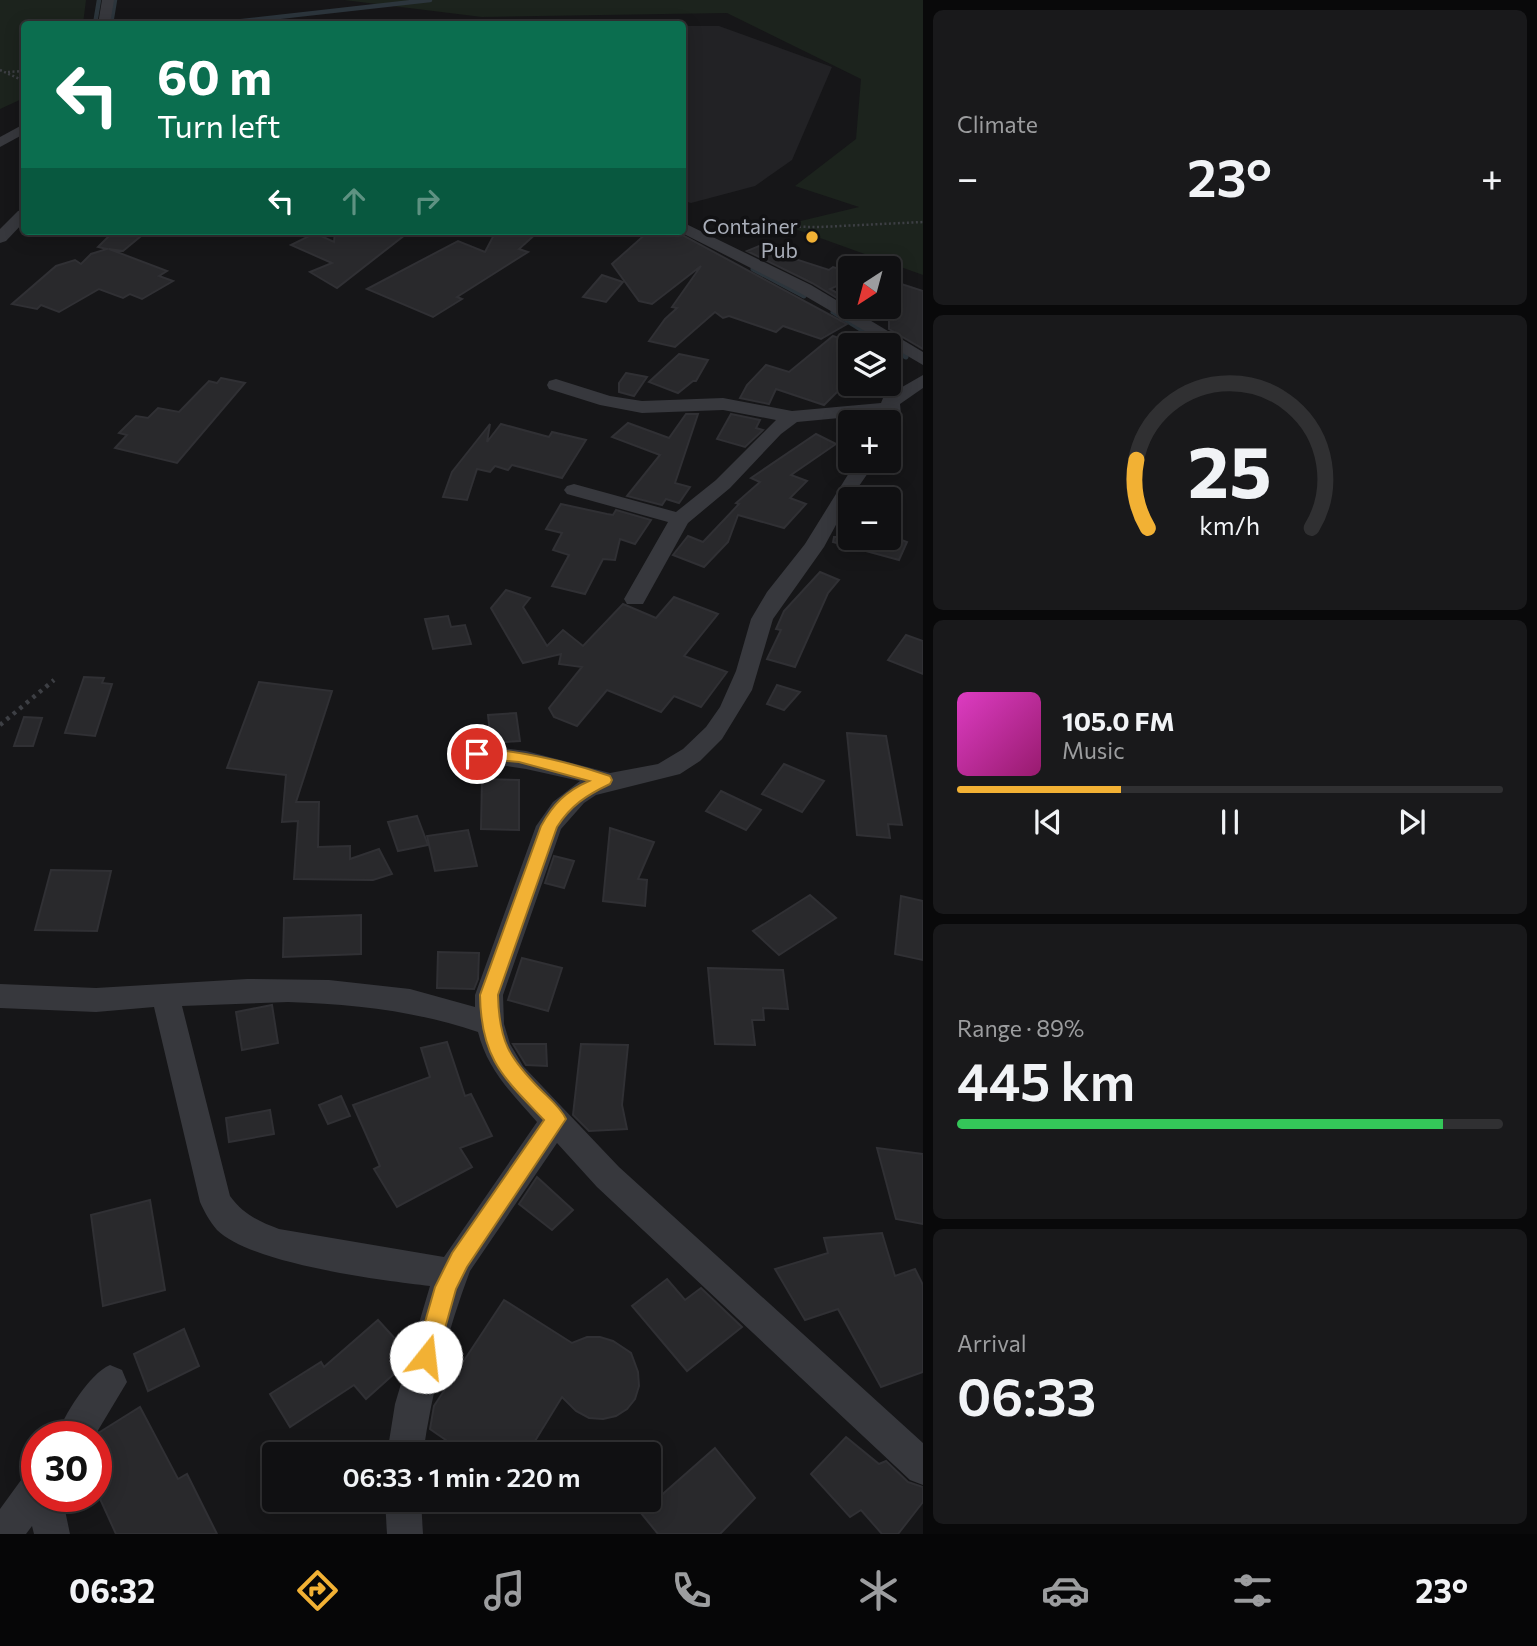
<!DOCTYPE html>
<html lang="en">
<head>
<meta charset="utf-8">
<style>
  body { margin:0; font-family:Commissioner,sans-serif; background:#19191b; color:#f1f3f6; height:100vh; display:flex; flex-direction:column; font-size:26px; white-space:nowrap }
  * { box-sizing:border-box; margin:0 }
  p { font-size:23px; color:#9c9d9f }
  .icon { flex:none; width:38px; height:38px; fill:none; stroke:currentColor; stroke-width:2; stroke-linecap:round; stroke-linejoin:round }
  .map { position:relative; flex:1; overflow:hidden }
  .drawer { display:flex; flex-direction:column; gap:10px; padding:10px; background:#09090a; width:614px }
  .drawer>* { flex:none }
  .banner { position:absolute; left:21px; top:21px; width:665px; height:214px; border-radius:7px; box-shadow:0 4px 18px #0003,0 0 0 2px #303032; background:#0b6e4f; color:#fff; overflow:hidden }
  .needle { width:46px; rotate:216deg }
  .controls { position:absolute; left:838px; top:256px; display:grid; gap:14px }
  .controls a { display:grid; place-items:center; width:63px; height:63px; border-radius:7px; background:#101012; box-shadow:0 4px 18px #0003,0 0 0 2px #303032; font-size:35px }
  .speed { position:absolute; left:21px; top:1421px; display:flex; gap:14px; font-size:35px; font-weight:700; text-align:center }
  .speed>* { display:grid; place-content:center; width:91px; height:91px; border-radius:50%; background:#101012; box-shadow:0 4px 18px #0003,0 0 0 2px #303032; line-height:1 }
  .speed .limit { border:10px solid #d22; background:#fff; color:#111 }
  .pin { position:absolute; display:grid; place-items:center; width:60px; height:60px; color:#fff; margin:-30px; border:4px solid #fff; border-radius:50%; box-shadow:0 2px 7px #0007 }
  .me { position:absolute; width:77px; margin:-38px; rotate:16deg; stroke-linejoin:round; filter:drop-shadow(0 0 5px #0008) }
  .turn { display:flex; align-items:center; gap:24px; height:147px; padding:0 21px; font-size:32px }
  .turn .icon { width:91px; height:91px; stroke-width:2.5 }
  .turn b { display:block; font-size:49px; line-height:60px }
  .lanes { display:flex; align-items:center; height:66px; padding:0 21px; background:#0003; justify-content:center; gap:35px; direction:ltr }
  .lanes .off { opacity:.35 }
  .big { font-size:52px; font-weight:600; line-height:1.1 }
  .drawer .card { flex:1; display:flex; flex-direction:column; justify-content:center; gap:10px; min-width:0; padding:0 24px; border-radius:10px; background:#19191b }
  .drawer .dial { align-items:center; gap:0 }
  .dial svg { height:182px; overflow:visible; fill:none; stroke:#303032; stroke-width:7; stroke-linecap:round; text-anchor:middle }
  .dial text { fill:#f1f3f6; stroke:none }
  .song { display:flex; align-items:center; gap:21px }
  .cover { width:84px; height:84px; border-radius:10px; background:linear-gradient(135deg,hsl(310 70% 55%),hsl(320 70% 35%)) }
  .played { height:7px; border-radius:4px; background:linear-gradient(90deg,#f2b134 30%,#303032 30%) }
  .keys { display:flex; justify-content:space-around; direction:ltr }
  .heat { display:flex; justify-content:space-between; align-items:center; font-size:38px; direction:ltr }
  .charge { height:10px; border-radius:5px; background:linear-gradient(90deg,#34c759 89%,#303032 0) }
  .trip { position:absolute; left:262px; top:1442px; width:399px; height:70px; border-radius:7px; background:#101012; box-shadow:0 4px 18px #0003,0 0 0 2px #303032; font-weight:600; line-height:70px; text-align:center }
  .menu { display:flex; height:112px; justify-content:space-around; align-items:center; background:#060607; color:#9c9d9f }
  .menu .icon { width:49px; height:49px }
  .menu .selected { color:#f2b134 }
  .menu b { font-size:32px; color:#f1f3f6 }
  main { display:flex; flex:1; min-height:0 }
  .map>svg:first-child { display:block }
  .built { fill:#222225 }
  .green { fill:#1c231d }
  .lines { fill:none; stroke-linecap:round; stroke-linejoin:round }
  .stream-far1 { stroke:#2c353c; stroke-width:4.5 }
  .stream { stroke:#2c353c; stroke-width:5 }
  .building { fill:#29292c; stroke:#303034; stroke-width:2 }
  .path-far1 { stroke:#3d3f44; stroke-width:2.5; stroke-dasharray:2 2.5; stroke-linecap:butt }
  .path { stroke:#3d3f44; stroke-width:4.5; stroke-dasharray:3.5 5; stroke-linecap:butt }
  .minor { fill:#37383d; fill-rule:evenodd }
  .route { fill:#f2b134; stroke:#9d7322; stroke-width:2 }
  .poi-dot { fill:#f2b134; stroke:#111113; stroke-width:2.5 }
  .labels { text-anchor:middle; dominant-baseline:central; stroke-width:7; stroke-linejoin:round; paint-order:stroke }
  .far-poi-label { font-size:21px; fill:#a8adb8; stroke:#111113; text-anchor:end }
</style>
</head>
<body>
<main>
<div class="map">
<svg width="923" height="1534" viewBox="0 0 923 1534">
  <rect width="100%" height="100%" fill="#161618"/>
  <polygon class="built" points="682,26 719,26 832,67 792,160 755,186 691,203 682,200"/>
  <g class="green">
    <polygon points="0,0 86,0 83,24 24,24 24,98 0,109"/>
    <polygon points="344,0 923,0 923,275 784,225 859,207 795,186 856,139 861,79 727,13 482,17"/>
  </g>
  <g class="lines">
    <g class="stream-far1">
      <polyline points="95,24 99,0"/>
      <polyline points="111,24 115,0"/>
      <polyline points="215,24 430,0"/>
    </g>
    <g class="stream">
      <polyline points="753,269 804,296"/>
      <polyline points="833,312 886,345"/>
      <polyline points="889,347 906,357"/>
    </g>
  </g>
  <g class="building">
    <polygon points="114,231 141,236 123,251 109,249 167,271 159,276 173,281 142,299 130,294 123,298 99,289 59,312 41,305 37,309 12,304 56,266 75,260 81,264 91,254 107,249 98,247"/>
    <polygon points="335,231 410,231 337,288 310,272 332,263 291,245 315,233 334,242"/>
    <polygon points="496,231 539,231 519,249 528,252 457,297 462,299 433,317 367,289 458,241 485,252"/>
    <polygon points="649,231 675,231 847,324 821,339 783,326 776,332 729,316 723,318 715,312 675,347 649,341 665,319 677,308 672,307 701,266 652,304 639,301 612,264"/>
    <polygon points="759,246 782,259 786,256 829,270 833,267 850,272 850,280 830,289 850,300 850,306 812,283 747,251"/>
    <polygon points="602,275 623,282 606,302 583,297"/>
    <polygon points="889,280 923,291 923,349 889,329"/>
    <polygon points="833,336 850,342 850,379 824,405 776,389 769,404 740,398 747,385 766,365 789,372"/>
    <polygon points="679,354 708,360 696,381 693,381 678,393 649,382"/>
    <polygon points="626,373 647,377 634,396 619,392 619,383"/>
    <polygon points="221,378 245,383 177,463 115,448 127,435 119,433 136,416 148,418 158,408 179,412 209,381 217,383"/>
    <polygon points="686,414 698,414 675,483 690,487 679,503 666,499 662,505 627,496 660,455 612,437 628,423 669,438"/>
    <polygon points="731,414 760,420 756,428 763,430 745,447 717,439"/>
    <polygon points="490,424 487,442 501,424 549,437 552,432 586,440 562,478 512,465 508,470 495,466 490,472 477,469 467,500 443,497 452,472"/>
    <polygon points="816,434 836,444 791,475 807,481 790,498 806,504 784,528 738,515 728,542 704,567 673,555 688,536 703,542 739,504 736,503 760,482 751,478"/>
    <polygon points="561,504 607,514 613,515 616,510 651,520 635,544 620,539 615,560 603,559 585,594 552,586 569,555 553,550 562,533 546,529"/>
    <polygon points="834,537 894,537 907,542 899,560 833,542"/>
    <polygon points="820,572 839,580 828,593 795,667 767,659 781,630 776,629 784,611"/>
    <polygon points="506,590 530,598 523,607 547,646 563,630 583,646 623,604 656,618 674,597 718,614 684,656 727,672 701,707 674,696 661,712 607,690 577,726 554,717 549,708 582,667 559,664 561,654 523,663 491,608"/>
    <polygon points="448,616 451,627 465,625 471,644 433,649 425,619"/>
    <polygon points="906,635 923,641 923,674 888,660"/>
    <polygon points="84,677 104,678 102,683 112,684 95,736 65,733"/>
    <polygon points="259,682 332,691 296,802 319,802 318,847 350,846 350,859 379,849 392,874 373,880 294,879 298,821 282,822 286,775 227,768"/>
    <polygon points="777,685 800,692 784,710 767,704"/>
    <polygon points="516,713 520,741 491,743 488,715"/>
    <polygon points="24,717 42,718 33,746 14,746"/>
    <polygon points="847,733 886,736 902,825 888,824 890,838 857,835"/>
    <polygon points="784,764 824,781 802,812 762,794"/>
    <polygon points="482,779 519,780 519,830 481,829"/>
    <polygon points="721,791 761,810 746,830 706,811"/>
    <polygon points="417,816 428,845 398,851 388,822"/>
    <polygon points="610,828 654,842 638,879 647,880 645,906 603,901"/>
    <polygon points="468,830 477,866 435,871 427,836"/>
    <polygon points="554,856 574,861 564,888 545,883"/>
    <polygon points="51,870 111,871 97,931 35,930"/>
    <polygon points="810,895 836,918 779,955 753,931"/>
    <polygon points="901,896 923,901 923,960 895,954"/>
    <polygon points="361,915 361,954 283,957 284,918"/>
    <polygon points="438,952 479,953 478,979 474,989 437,988"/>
    <polygon points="522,958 562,968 548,1011 508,1000"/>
    <polygon points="708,968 783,970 788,1009 763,1008 764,1020 752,1020 755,1045 715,1044"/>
    <polygon points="272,1005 278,1043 242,1050 236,1012"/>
    <polygon points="447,1042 465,1096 471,1094 492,1136 460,1148 472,1167 397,1207 374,1169 380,1166 353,1105 430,1077 421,1048"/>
    <polygon points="513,1044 546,1044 547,1066 526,1065"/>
    <polygon points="581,1044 628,1045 622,1105 627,1129 589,1131 573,1115"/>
    <polygon points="341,1096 350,1116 328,1124 319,1105"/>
    <polygon points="270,1110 274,1134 229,1142 226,1118"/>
    <polygon points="877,1148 923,1154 923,1224 896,1219"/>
    <polygon points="537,1177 573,1210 552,1230 519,1204"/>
    <polygon points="150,1200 165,1290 103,1306 91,1215"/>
    <polygon points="882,1233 895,1276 915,1269 923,1285 923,1372 881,1387 838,1309 805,1320 775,1269 828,1253 824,1238"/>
    <polygon points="667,1279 685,1300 701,1288 742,1327 687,1371 632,1306"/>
    <polygon points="504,1300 572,1343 587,1337 600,1337 613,1341 631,1353 638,1372 639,1386 635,1399 627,1409 616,1416 603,1419 589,1418 576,1411 562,1397 527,1454 466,1454 430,1429 434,1406"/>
    <polygon points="378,1320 408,1353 404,1365 366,1399 354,1385 290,1427 270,1394 321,1362 324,1367"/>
    <polygon points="184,1329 199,1366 148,1391 134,1354"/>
    <polygon points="140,1407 178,1479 187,1474 217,1534 116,1534 96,1490 96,1438 100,1432"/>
    <polygon points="846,1437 879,1464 886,1461 908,1482 923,1487 923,1502 898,1534 882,1534 861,1510 850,1517 811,1474"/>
    <polygon points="715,1448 755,1498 720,1534 658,1534 641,1513"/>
  </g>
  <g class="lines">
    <g class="path-far1">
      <polyline points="0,70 24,81"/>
      <polyline points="8,72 24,71"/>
      <polyline points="718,226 820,227 923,222"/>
    </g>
    <polyline class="path" points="0,725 54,680"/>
    <g class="minor">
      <polygon points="102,0 114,0 110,24 98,24"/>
      <polygon points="24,124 24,134 0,147 0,137"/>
      <polygon points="24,209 24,222 6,241 0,243 0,229 18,211"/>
      <polygon points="682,222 811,285 923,352 923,365 800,293 678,231 682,231"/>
      <polygon points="923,375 923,388 900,404 902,425 896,436 889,438 889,422 882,422 882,414 797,422 781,434 730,488 688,523 643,604 627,604 624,599 668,522 567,494 564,490 567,486 574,484 676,512 716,480 776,420 723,410 642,413 600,405 549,389 547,385 549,381 556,379 610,396 642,401 723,398 792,411 881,403 883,398"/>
      <path d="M 857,460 L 877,460 L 850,499 L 824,547 L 773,619 L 752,690 L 722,739 L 700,761 L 680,774 L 596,795 L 584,803 L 561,829 L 503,995 L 504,1024 L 510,1044 L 523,1066 L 619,1167 L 923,1443 L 923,1485 L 910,1480 L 597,1187 L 557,1143 L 470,1271 C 448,1329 432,1391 423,1454 L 387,1454 L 395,1404 L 430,1286 C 379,1280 252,1264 217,1230 C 210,1222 204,1211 200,1202 L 154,1007 L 96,1012 L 0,1008 L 0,984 L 96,988 L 247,979 L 329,980 L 410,989 L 475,1007 L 475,995 L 536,826 L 553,802 L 580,781 L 526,769 L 468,760 L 465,754 L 468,748 L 477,745 L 526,751 L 610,773 L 658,764 L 683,749 L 706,727 L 720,707 L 736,671 L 751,619 L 767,592 L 805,544 ZM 288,1002 C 354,1004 416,1011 478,1032 C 487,1069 512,1094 537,1122 L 444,1257 L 279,1229 C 258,1221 243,1214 230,1196 L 182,1006 Z"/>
      <path d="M 110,1365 L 122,1370 L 127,1382 L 94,1437 L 56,1437 C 64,1415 89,1374 110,1365 Z"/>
      <polygon points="37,1471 37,1496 62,1496 70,1534 34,1534 32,1526 26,1534 0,1534 0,1509 24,1476"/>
      <polygon points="385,1500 421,1500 423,1534 387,1534"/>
    </g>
  </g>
  <path class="route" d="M 477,748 C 524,751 566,761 610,776 L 612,780 L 610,784 C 587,795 571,805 557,827 L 498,995 C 499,1041 509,1058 541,1090 C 550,1099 561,1108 566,1119 L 467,1267 L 456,1289 L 437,1357 L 433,1365 L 426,1368 L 418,1365 L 415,1357 L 435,1287 L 452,1253 L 544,1120 C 503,1077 481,1059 480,995 L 541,826 C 553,804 566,791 589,781 L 519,762 L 471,758 L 469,754 L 471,750 Z"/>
  <circle class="poi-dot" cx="812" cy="237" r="7"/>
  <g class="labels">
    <g class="far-poi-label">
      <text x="798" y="225">Container<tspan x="798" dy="24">Pub</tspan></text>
    </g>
  </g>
</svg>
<div class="controls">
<a><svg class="needle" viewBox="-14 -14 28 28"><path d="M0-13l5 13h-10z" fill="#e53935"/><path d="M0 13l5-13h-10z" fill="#9c9d9f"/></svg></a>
<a><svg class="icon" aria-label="layers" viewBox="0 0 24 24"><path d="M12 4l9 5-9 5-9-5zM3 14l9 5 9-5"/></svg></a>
<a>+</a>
<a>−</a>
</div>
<div class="speed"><div class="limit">30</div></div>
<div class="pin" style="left:477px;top:754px;background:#d93025"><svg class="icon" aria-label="arrive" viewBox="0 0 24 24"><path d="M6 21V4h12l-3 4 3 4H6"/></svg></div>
<svg class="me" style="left:426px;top:1357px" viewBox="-20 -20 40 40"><circle r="19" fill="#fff"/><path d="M0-13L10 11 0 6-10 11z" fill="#f2b134"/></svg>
<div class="trip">06:33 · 1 min · 220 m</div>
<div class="banner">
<div class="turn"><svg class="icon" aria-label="left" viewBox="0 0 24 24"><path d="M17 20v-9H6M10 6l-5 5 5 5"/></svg><div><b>60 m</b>Turn left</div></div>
<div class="lanes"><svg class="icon" aria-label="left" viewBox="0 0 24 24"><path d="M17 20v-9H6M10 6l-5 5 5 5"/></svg><svg class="icon off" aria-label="ahead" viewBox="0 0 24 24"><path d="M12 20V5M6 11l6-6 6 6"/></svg><svg class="icon off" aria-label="right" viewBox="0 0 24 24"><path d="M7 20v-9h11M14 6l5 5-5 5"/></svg></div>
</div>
</div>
<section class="drawer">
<div class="card"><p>Climate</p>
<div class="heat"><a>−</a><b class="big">23°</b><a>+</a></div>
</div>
<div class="card dial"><svg viewBox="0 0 100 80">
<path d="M14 69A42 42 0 1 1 86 69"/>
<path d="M14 69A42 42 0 0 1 9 39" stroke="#f2b134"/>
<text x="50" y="56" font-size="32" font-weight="700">25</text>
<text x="50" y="72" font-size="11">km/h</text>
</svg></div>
<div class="card">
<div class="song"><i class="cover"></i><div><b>105.0 FM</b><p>Music</p></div></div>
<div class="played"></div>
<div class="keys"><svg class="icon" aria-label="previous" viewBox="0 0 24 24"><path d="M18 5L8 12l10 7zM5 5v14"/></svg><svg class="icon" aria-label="pause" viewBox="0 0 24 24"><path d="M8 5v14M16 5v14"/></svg><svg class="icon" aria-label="next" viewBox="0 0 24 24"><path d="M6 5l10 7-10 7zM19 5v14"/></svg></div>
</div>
<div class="card"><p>Range · 89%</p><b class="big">445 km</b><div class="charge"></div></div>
<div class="card"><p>Arrival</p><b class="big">06:33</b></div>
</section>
</main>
<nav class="menu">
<b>06:32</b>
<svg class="icon selected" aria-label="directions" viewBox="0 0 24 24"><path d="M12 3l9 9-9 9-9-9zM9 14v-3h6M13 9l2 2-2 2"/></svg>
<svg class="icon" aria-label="music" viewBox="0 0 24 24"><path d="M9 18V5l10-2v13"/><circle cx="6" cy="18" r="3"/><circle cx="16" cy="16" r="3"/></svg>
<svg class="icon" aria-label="phone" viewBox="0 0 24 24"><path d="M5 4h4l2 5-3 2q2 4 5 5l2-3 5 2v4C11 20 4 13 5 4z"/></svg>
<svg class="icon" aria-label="climate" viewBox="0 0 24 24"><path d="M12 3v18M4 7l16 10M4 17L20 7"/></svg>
<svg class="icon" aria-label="car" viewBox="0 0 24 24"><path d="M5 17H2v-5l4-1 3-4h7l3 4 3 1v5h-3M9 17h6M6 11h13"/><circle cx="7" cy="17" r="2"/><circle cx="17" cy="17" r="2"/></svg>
<svg class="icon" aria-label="filters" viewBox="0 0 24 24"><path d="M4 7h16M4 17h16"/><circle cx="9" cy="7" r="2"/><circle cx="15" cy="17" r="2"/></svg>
<b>23°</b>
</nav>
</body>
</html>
